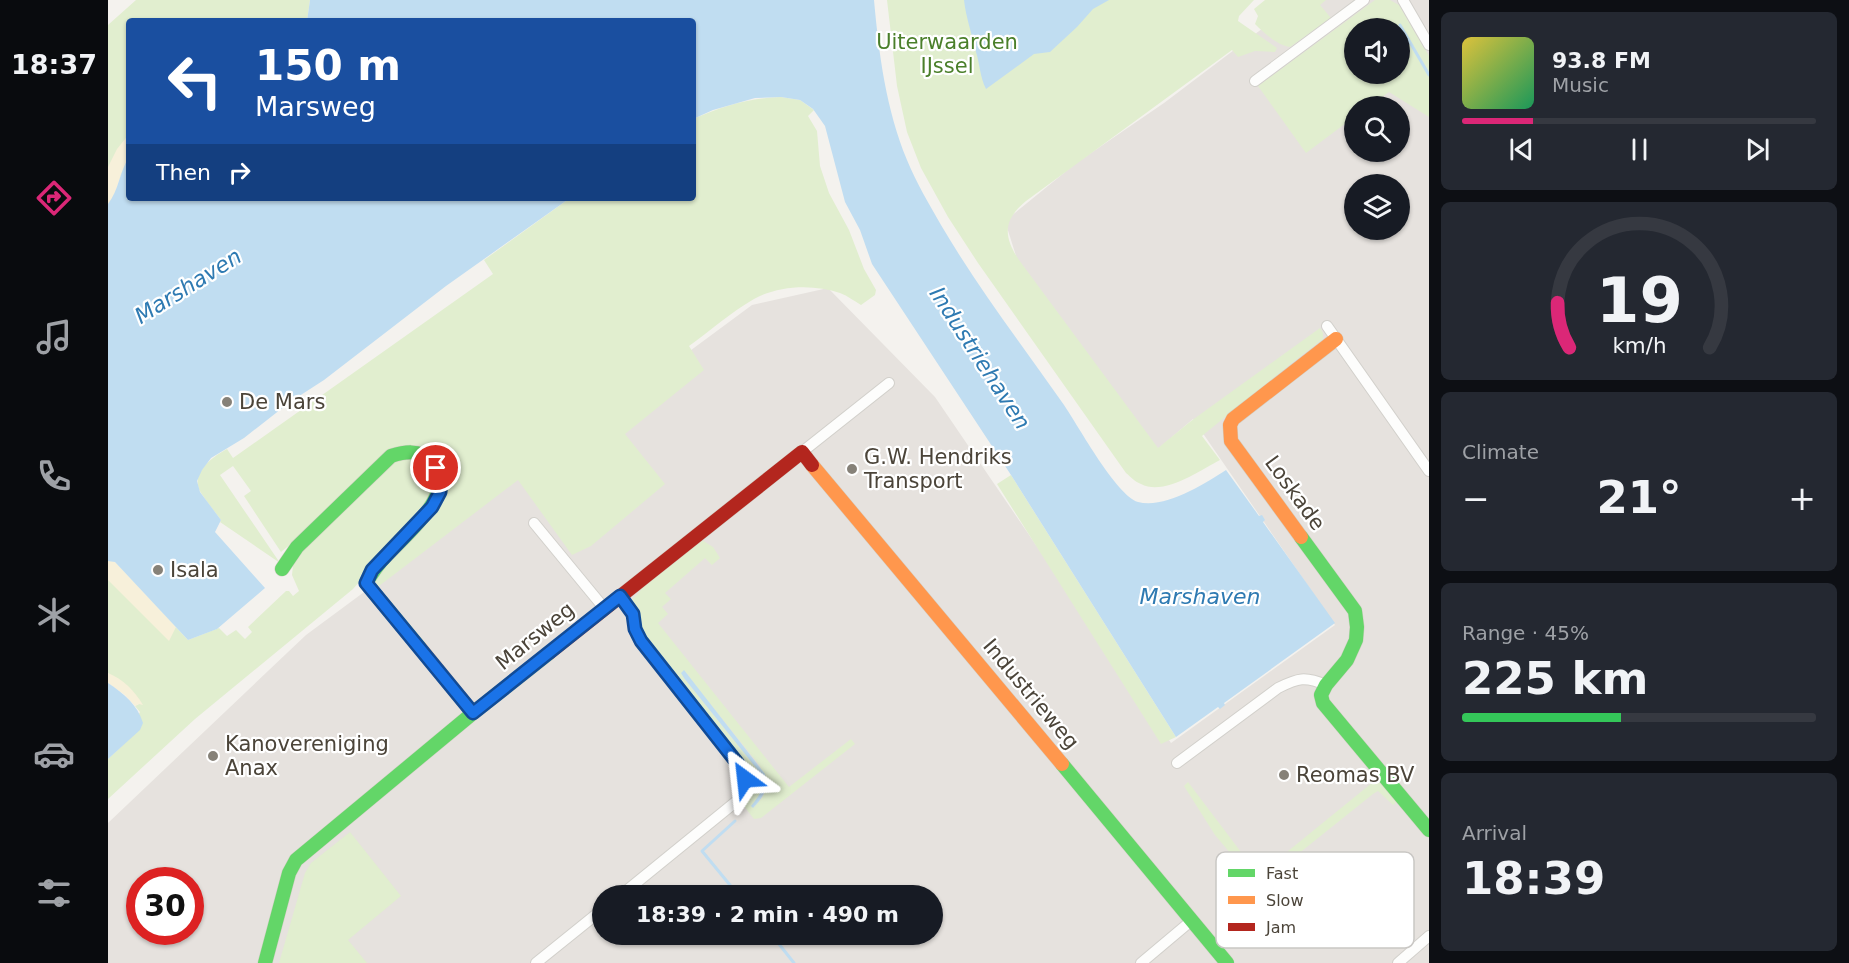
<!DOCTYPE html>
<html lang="en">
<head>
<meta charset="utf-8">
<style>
  body { margin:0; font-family:"DejaVu Sans",sans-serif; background:#242831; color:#f1f3f6; height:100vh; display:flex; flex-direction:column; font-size:22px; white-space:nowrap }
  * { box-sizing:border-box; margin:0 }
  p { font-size:20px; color:#9ea1a6 }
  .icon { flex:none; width:33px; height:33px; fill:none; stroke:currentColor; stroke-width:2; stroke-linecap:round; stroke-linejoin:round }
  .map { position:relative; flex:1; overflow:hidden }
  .side { display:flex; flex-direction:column; gap:12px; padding:12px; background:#0d0f14; width:420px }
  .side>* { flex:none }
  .top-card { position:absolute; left:18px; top:18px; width:570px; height:183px; border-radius:6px; box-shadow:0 2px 4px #0004; background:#1a4fa0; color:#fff; overflow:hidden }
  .controls { position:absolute; left:1236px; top:18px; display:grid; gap:12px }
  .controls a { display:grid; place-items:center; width:66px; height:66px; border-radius:50%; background:#171b24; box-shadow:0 2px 4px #0004; font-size:30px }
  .speed { position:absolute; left:18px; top:867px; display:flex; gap:12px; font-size:30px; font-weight:700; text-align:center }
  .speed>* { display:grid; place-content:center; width:78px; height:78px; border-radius:50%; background:#171b24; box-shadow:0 2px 4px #0004; line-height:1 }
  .speed .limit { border:9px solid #d22; background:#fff; color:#111 }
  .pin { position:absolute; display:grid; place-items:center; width:51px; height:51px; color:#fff; margin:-26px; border:3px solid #fff; border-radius:50%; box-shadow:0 2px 6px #0007 }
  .me { position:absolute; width:66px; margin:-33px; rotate:330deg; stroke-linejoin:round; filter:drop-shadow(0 0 4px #0008) }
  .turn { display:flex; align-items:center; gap:21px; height:126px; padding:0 30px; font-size:27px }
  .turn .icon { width:78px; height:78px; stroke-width:2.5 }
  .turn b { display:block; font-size:42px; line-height:51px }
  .then { display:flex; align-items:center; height:57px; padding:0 30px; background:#0003; gap:12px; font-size:22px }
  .big { font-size:45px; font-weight:700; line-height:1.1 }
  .side .tile { flex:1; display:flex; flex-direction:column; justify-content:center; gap:9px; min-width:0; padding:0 21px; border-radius:9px; background:#242831 }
  .side .dial { align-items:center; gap:0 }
  .dial svg { height:156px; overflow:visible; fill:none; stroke:#363941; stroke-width:7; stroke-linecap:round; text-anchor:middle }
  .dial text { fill:#f1f3f6; stroke:none }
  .song { display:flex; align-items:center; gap:18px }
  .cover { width:72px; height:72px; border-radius:9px; background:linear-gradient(135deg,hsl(50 70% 55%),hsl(150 70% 35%)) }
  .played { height:6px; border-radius:3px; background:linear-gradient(90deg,#db2777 20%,#363941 20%) }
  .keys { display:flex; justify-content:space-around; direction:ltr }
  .heat { display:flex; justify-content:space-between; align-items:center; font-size:33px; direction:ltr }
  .charge { height:9px; border-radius:4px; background:linear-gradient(90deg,#34c759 45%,#363941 0) }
  .trip { position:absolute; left:484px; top:885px; width:351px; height:60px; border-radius:30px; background:#171b24; box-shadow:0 2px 4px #0004; font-weight:700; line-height:60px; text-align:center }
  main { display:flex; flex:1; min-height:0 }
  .dock { display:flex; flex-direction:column; width:108px; justify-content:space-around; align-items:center; background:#090b0e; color:#9ea1a6 }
  .dock .icon { width:42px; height:42px }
  .dock .active { color:#db2777 }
  .dock b { font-size:27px; color:#f1f3f6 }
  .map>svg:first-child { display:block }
  .industrial { fill:#e6e2de; fill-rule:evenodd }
  .green { fill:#e1eecf; fill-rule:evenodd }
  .sand { fill:#f7f0da }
  .water { fill:#c0ddf1 }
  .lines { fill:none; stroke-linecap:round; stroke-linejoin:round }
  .stream { stroke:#c0ddf1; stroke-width:3 }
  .street-casing { stroke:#d2d0cb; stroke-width:12 }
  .fast-casing { stroke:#d3cfc5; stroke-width:15 }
  .slow-casing { stroke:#d3cfc5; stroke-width:15 }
  .jam-casing { stroke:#d3cfc5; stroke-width:15 }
  .street { stroke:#fdfdfc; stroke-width:10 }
  .fast { stroke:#63d668; stroke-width:14 }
  .slow { stroke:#ff974d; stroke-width:14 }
  .jam { stroke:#b3261e; stroke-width:14 }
  .route-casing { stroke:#114b97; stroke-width:15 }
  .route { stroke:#1a73e8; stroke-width:10 }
  .poi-dot { fill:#868178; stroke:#fff; stroke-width:2 }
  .labels { text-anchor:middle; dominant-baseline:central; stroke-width:4.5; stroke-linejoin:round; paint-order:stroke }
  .park-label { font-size:21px; fill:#4a7f2a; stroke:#fff }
  .poi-label { font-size:21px; fill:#4b4439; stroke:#fff; text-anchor:start }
  .street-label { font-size:21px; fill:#4b4439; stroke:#fff }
  .water-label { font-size:22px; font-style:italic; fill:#2e7ab2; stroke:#fff }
  .key { fill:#fff; stroke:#c9c7c4; stroke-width:1.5 }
  .key-label { font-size:16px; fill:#4b4439 }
</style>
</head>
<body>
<main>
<nav class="dock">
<b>18:37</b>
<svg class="icon active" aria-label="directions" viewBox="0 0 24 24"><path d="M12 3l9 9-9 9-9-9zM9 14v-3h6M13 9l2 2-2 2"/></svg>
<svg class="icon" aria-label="music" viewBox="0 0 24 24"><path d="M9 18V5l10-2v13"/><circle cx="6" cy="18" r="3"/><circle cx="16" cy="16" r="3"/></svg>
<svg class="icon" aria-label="phone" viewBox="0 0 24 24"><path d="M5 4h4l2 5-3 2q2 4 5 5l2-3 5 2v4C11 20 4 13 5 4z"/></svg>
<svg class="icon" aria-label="climate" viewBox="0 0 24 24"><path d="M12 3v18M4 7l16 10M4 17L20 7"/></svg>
<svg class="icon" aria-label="car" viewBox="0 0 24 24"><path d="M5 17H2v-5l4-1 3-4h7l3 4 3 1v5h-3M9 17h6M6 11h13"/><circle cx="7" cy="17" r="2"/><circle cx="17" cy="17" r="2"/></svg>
<svg class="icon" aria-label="filters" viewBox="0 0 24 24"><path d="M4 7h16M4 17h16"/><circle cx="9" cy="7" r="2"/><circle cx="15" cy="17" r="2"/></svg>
</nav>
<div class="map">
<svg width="1321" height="963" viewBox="0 0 1321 963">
  <rect width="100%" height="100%" fill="#f4f2ee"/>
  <path class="industrial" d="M 1192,0 L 1321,0 L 1321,963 L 0,963 L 0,823 L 198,635 L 644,305 L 720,288 L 827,397 L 1063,743 L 1227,625 L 1085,419 L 1050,449 L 909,259 L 897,221 L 967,164 L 1056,103 ZM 1246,28 L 1292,28 L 1292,74 L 1246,74 ZM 1246,106 L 1292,106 L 1292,152 L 1246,152 ZM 1246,184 L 1292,184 L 1292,230 L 1246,230 ZM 32,880 L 82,880 L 82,932 L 32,932 ZM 495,896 L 825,896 L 825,934 L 495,934 Z"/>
  <g class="green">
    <polygon points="28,0 202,0 199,21 21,21 21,157 0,204 0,25"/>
    <path d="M 779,0 L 1146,0 L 1131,16 L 1130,21 L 1169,48 L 1167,52 L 1147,51 L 1130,57 L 1124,50 L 918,201 C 895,220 895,236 911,260 L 1050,448 L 1083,421 L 1212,328 L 1215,333 L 1215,339 C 1174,370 1135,403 1094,436 L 1112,460 C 1091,471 1056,496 1033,484 C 1027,482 1023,477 1018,473 L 870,263 L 840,217 L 813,168 L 799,132 L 789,86 Z"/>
    <path d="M 1157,0 L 1218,0 L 1212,5 L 1223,18 L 1182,47 C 1169,45 1156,33 1147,24 L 1150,16 L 1146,9 Z"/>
    <path d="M 1267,0 L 1282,0 L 1291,5 L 1321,56 L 1321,117 L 1281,92 L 1261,106 L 1246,106 L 1246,117 L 1198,153 L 1150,86 ZM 1246,28 L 1292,28 L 1292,74 L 1246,74 Z"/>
    <path d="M 673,97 L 692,100 L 706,110 L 700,116 L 709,131 L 712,166 L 721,193 L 741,230 L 756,269 L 768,290 L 767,295 L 753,305 C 746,301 740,296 732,293 C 706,284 671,285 646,299 C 623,312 602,331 581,346 L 596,370 L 517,434 L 557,484 L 483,546 L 464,555 L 410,480 L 271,586 L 267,582 L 268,580 L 336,479 L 302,447 L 173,552 L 136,496 L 143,491 L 125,466 L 112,475 L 172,563 L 112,522 L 113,520 C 106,511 99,502 93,493 C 81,474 104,457 119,449 L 125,458 L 385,274 L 376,260 L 462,198 L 585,198 L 585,119 C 615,106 640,98 673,97 Z"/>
    <polygon points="308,457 327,474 326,497 245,589 87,719 0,799 0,759 15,745 32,712 27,706 31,704 0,673 0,561 6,562 80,640 111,628 119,636 128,630 137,639 144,632 140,627 178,591 181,591 185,596 191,591 184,575 186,557 282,460"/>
    <polygon points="903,475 1068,737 1053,744 889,484"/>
    <path d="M 594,540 L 605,547 L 612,558 L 604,565 L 597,558 L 557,593 L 563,599 L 554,607 L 560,614 L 550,623 L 681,787 L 743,739 L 747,744 L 653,818 L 646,819 L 635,805 L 641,783 L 638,767 L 543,647 L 535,635 L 523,600 L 529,595 L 543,577 ZM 580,674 L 583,680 L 652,766 L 659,787 L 654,798 L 645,808 L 655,787 L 653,774 L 576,678 Z"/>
    <polygon points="1270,778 1290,801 1285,805 1270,791 1265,794 1150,886 1107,835 1076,786 1080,782 1136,856 1152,874"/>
    <polygon points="242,832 293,896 240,940 259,963 171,963 197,873 203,863"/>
  </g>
  <g class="sand">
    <polygon points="21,134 21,157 13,174 6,197 0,204 0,167 9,149"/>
    <polygon points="0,561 7,562 68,627 61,641 0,580"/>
    <path d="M 0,673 C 16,680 26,690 35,705 L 31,704 L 27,706 L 17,695 L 0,683 Z"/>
  </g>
  <g class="water">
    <path d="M 202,0 L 766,0 C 771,55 778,109 799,160 C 808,182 821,204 833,225 C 870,288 914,345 956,405 C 971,427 1008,495 1030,502 C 1057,509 1096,484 1118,470 L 1151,516 L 1154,515 L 1157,520 L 1155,522 L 1227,623 L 1116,703 L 1117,705 L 1112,709 L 1110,707 L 1068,737 L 903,475 L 764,264 L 752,230 L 737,202 L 717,126 L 705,109 L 692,100 L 673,97 L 647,98 L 605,110 L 585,119 L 585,21 L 199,21 Z"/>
    <path d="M 856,0 L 1001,0 L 985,9 L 969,27 L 942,52 L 926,54 L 878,89 C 872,77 872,65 868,52 C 864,34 858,18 856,0 Z"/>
    <path d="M 21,157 L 21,198 L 462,198 L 338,286 L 216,380 L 182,402 L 136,438 L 103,458 L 94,470 L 89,481 L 92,492 L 113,520 L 107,532 L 157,588 L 109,629 L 80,640 L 7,562 L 0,561 L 0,204 C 11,190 11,173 21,157 Z"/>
    <path d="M 576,670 L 657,774 C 661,788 655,798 645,808 L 643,806 C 652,795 657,788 653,774 L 576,678 L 573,673 Z"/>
    <path d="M 0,683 C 16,694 29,704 35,723 L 32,730 L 0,759 Z"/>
  </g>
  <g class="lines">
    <g class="stream">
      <polyline points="1292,25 1321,75"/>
      <polyline points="627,821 594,851 631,896"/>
      <polyline points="663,934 686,963"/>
    </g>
    <defs>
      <g id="street">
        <polyline points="1295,0 1321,45"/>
        <polyline points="1147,81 1256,0"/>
        <polyline points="1219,326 1321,471"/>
        <polyline points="694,452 781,383"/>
        <polyline points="426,523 496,608"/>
        <path d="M 1069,763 L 1170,688 C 1190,678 1197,676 1218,685"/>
        <path d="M 512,896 L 630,800 C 638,788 639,776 630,764 L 533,641 L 527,629 L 525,614 L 512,596"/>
        <polyline points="428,963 495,909"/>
        <polyline points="1033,963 1083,921"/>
        <polyline points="1290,963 1321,936"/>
      </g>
      <g id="fast">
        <polyline points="1193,537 1247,611 1249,627 1248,640 1239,660 1218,685 1213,695 1215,703 1321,830"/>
        <path d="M 174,569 L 189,547 L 283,456 C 296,452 311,449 322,460 C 355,490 296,536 277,557 C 269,565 264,573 258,583 L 312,648"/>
        <polyline points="954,764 1119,963"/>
        <polyline points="157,963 181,873 188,860 365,713 441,653"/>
      </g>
      <g id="slow">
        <polyline points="704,465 954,764"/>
        <polyline points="1193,537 1123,441 1122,425 1125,419 1228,339"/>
        <polyline points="312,648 365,713"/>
      </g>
      <polyline id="jam" points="441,653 694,452 704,465"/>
    </defs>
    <use href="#street" class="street-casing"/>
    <use href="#fast" class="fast-casing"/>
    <use href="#slow" class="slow-casing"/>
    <use href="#jam" class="jam-casing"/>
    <use href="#street" class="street"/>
    <use href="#fast" class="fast"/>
    <use href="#slow" class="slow"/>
    <use href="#jam" class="jam"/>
  </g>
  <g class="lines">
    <defs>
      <polyline id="route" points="328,468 333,478 332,492 324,507 264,570 258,583 365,713 512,596 525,614 527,629 533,641 630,764 637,779"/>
    </defs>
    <use href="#route" class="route-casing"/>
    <use href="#route" class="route"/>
  </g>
  <g class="poi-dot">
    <circle cx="119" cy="402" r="6"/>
    <circle cx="744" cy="469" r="6"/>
    <circle cx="50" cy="570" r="6"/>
    <circle cx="105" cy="756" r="6"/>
    <circle cx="1176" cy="775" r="6"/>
  </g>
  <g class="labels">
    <g class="park-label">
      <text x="839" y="42">Uiterwaarden<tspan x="839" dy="24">IJssel</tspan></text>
    </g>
    <g class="poi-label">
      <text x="131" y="402">De Mars</text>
      <text x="756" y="457">G.W. Hendriks<tspan x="756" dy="24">Transport</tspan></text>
      <text x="62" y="570">Isala</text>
      <text x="117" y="744">Kanovereniging<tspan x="117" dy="24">Anax</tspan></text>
      <text x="1188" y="775">Reomas BV</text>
    </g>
    <g class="street-label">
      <text transform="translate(1187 493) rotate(54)">Loskade</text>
      <text transform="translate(427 636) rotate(-39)">Marsweg</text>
      <text transform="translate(923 694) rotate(50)">Industrieweg</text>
    </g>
    <g class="water-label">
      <text transform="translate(80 286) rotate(-32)">Marshaven</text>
      <text transform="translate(872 358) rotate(57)">Industriehaven</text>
      <text x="1092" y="596">Marshaven</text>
    </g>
  </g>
  <rect x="1108" y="852" width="198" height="96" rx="9" class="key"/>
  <rect x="1120" y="869" width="27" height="8" fill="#63d668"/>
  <rect x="1120" y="896" width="27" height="8" fill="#ff974d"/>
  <rect x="1120" y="923" width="27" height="8" fill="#b3261e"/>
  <g class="key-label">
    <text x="1158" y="879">Fast</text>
    <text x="1158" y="906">Slow</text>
    <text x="1158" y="933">Jam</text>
  </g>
</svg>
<div class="controls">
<a><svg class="icon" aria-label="sound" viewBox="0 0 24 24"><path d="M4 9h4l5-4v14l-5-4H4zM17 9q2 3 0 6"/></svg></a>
<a><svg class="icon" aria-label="search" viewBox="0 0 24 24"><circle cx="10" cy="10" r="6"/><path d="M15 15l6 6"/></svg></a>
<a><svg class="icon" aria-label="layers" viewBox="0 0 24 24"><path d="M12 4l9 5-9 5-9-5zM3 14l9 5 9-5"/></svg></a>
</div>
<div class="speed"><div class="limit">30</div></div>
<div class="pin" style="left:328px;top:468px;background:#d93025"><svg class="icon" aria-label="arrive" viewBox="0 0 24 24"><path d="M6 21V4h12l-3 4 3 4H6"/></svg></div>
<svg class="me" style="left:637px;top:779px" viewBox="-20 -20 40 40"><path d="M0-17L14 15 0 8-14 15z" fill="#1a73e8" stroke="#fff" stroke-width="4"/></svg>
<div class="trip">18:39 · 2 min · 490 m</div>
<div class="top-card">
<div class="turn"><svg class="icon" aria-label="left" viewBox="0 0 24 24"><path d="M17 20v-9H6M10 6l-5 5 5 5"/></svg><div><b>150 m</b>Marsweg</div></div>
<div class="then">Then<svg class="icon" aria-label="right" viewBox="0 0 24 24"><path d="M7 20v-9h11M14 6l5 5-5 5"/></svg></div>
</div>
</div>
<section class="side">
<div class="tile">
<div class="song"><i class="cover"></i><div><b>93.8 FM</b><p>Music</p></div></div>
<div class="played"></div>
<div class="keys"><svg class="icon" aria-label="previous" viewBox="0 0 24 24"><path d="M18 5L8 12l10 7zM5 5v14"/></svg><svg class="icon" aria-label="pause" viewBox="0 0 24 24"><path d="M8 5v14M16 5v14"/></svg><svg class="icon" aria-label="next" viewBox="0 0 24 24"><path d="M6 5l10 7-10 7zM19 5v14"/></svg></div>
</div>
<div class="tile dial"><svg viewBox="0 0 100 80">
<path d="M14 69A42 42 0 1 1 86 69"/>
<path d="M14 69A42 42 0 0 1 8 46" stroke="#db2777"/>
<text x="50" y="56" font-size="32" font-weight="700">19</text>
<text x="50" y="72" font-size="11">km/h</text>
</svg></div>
<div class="tile"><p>Climate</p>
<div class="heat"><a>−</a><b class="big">21°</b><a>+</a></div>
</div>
<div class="tile"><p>Range · 45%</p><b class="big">225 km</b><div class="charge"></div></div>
<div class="tile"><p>Arrival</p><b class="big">18:39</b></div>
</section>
</main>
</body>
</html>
